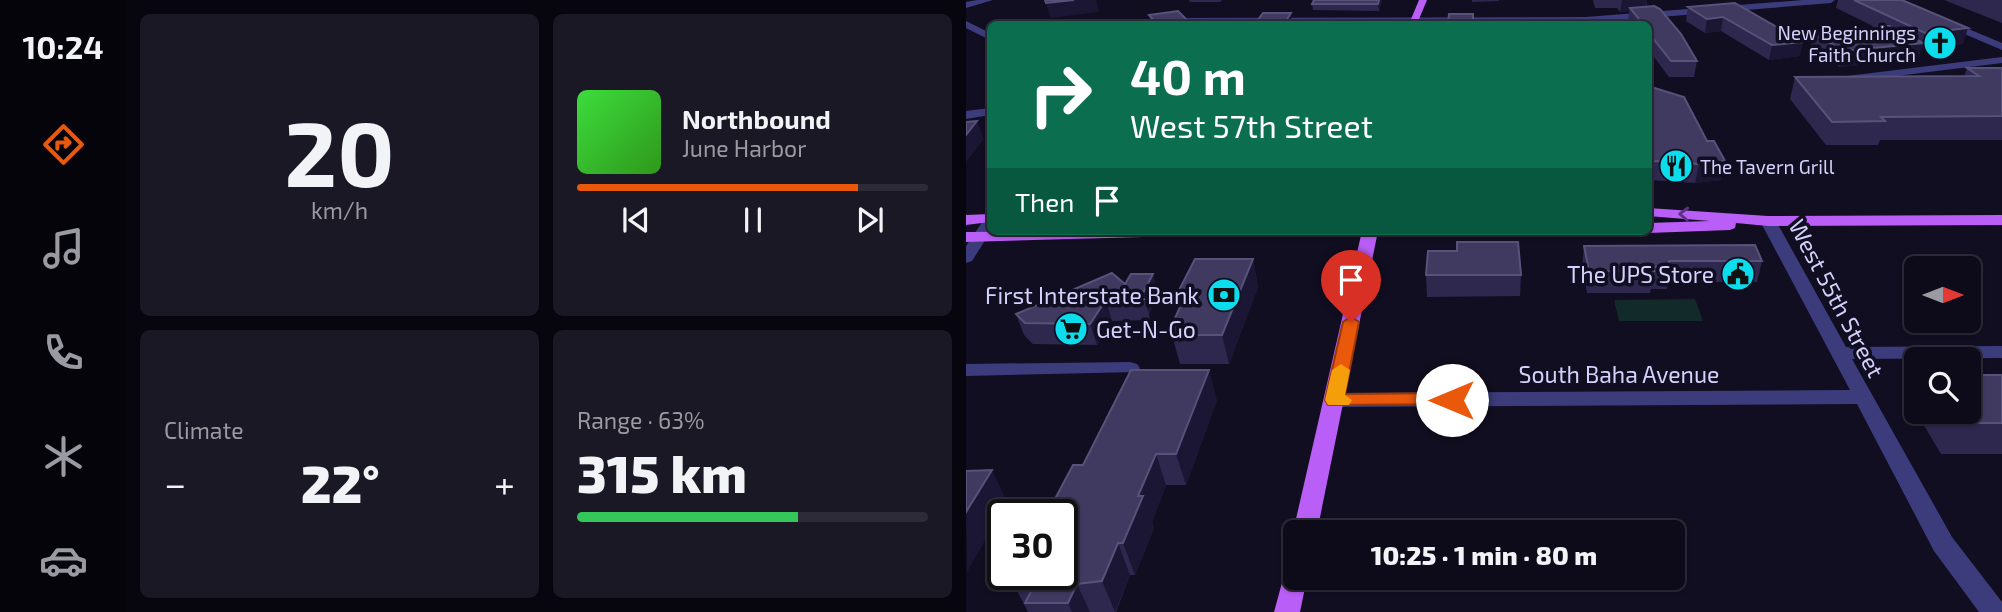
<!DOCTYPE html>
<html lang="en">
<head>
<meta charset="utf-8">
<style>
  body { margin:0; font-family:"Exo 2",sans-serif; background:#1b1826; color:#f1f3f6; height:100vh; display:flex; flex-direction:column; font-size:26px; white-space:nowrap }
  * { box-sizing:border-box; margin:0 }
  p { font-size:23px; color:#9a9aa2 }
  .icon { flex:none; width:38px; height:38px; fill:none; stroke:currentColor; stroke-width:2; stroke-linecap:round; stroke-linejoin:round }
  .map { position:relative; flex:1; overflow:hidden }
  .panel { display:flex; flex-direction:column; gap:14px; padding:14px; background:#07060e; width:840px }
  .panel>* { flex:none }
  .guide { position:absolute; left:21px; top:21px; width:665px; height:214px; border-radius:10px; box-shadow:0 2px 5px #0004,0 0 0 2px #2d2b38; background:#0b6e4f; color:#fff; overflow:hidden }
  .needle { width:46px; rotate:90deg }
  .buttons { position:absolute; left:938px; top:256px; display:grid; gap:14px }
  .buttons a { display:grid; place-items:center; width:77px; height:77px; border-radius:10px; background:#0d0a19; box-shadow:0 2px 5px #0004,0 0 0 2px #2d2b38; font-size:35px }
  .speed { position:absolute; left:21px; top:499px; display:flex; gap:14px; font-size:35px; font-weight:700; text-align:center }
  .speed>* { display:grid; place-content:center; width:91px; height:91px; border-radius:50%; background:#0d0a19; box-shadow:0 2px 5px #0004,0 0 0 2px #2d2b38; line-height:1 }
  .speed .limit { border:4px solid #111; border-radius:10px; background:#fff; color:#111 }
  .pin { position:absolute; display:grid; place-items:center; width:60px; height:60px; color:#fff; margin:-72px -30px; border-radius:50% 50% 50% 0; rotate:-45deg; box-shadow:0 0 7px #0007 }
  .pin .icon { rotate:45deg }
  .me { position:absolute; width:77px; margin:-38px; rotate:270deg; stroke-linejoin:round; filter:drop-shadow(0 0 5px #0008) }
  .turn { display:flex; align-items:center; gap:24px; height:147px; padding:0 28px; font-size:32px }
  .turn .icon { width:91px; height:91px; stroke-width:2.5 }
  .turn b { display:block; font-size:49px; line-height:60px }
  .then { display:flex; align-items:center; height:66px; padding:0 28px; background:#0003; gap:14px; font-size:26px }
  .big { font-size:52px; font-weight:800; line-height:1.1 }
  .panel .widget { flex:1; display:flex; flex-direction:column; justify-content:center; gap:10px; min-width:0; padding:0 24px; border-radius:10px; background:#1b1826 }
  .panel .dial { align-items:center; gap:0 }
  .dial b { font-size:91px; line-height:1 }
  .song { display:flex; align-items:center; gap:21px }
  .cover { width:84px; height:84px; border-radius:10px; background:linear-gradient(135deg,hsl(120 70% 55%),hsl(110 70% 35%)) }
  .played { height:7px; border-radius:4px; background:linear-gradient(90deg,#ea580c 80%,#2d2b38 80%) }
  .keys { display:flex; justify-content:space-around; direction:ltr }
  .heat { display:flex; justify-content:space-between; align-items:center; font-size:38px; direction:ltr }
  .charge { height:10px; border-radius:5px; background:linear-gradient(90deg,#34c759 63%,#2d2b38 0) }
  .panel .tiles { flex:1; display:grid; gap:14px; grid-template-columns:repeat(2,1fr) }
  .trip { position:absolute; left:317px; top:520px; width:402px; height:70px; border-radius:10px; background:#0d0a19; box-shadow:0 2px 5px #0004,0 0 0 2px #2d2b38; font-weight:800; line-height:70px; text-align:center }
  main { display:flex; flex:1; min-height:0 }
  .dock { display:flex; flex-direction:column; width:126px; justify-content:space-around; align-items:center; background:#05040a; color:#9a9aa2 }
  .dock .icon { width:49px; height:49px }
  .dock .current { color:#ea580c }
  .dock b { font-size:32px; color:#f1f3f6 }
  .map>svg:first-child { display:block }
  .green { fill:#122a29 }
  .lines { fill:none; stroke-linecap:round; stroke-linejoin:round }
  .minor { fill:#3c3c7d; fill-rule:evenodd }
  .major { fill:#b95ef7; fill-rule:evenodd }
  .wall { fill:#2e284e }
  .shaded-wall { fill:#1b1634 }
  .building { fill:#403a61; stroke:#575279; stroke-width:2 }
  .oneway { stroke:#5d3281 }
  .route { fill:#ea580c; stroke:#983908; stroke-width:2 }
  .slow { fill:#f59e0b }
  .labels { text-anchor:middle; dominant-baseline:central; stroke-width:7; stroke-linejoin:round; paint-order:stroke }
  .far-poi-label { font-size:19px; fill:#d4d1fd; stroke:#110e21; text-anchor:end }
  .poi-label { font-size:23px; fill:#d4d1fd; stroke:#110e21; text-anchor:end }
  .street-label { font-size:23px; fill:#d4d1fd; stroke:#110e21 }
</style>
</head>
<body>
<main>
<nav class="dock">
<b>10:24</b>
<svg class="icon current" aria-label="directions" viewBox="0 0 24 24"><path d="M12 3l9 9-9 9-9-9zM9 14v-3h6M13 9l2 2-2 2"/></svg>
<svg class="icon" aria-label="music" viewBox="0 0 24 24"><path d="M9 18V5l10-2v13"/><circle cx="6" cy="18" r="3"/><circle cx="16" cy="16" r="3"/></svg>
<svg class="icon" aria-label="phone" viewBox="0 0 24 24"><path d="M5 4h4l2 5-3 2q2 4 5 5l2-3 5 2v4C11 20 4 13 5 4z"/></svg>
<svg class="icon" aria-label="climate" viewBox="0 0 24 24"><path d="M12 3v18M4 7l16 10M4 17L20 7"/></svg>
<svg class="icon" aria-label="car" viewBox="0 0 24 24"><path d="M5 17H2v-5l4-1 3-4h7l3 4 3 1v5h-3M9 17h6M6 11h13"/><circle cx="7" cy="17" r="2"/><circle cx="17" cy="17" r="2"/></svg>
</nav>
<section class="panel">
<div class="tiles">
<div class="widget dial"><b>20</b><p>km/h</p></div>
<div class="widget">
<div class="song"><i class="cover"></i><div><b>Northbound</b><p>June Harbor</p></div></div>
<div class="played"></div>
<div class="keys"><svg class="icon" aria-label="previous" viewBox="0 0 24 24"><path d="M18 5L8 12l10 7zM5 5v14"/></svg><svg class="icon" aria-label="pause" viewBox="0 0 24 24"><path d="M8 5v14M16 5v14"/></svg><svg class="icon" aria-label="next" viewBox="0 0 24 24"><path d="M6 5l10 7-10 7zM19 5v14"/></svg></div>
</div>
<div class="widget"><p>Climate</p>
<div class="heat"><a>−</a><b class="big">22°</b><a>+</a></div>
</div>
<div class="widget"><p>Range · 63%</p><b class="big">315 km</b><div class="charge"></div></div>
</div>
</section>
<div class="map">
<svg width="1036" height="612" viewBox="0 0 1036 612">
  <rect width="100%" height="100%" fill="#110e21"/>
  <polygon class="green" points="729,299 737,321 653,321 648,300"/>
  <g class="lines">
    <g class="minor">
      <polygon points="11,0 27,0 0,8 0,2"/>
      <polygon points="837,0 869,0 865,3 620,23 145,24 150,21 207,18 620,17"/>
      <polygon points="975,20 981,20 1036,43 1036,50 975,24"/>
      <polygon points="0,21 24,33 24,40 0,28"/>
      <polygon points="1036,57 1036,63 873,83 867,80 873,77"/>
      <polygon points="24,108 24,115 0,119 0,111"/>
      <polygon points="24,216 25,231 6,261 0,263 0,246 19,218"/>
      <polygon points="802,216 810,221 880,347 1036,346 1036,358 886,359 986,537 1036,602 1036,612 1013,612 968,551 891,404 368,407 361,405 358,400 361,395 368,393 884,390 794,221"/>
      <polygon points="164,362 171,364 174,368 171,372 0,376 0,364"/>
    </g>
    <g class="major">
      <polygon points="453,0 461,0 451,24 443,24"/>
      <polygon points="682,208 802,216 1036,215 1036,225 802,226 770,223 769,228 764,230 682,233 676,231 682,231 682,223 744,221 682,216"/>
      <polygon points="24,214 24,222 0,225 0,215"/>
      <polygon points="222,231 214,236 0,242 0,232"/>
      <polygon points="396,231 412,231 351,532 329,532 329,536 327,532"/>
      <polygon points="329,565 329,578 341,578 334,612 308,612 320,568"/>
    </g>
  </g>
  <g class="wall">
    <polygon points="223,0 256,0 254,2 224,2"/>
    <polygon points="416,0 413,11 347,10 346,4"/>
    <polygon points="506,0 533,0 533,1 506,2"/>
    <polygon points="627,0 681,0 681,6 731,61 728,77 703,77 682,49 682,24 664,24 662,22 663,11 654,12 651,8 629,8"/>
    <polygon points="872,0 936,0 997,44 955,48 952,58 874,67 844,50 847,34 911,28 870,8"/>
    <polygon points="978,0 1036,0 1036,23"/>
    <polygon points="769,3 834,56 803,60 755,31 739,33 720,21 722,7"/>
    <polygon points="183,15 225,24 185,24"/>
    <polygon points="1001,68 1036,68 1036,140 914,140 912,145 860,145 824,99 829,77 998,77"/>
    <polygon points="682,86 755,180 729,183 684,180 682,175"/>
    <polygon points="618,246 796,261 791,282 702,282 701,289 685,289 684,293 621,293 616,267"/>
    <polygon points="287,259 292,287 263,364 214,364 206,335 211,325 209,318 213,308 210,296"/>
    <polygon points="460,275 555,275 554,296 461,297"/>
    <polygon points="159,284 193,294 183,314 184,320 146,321 131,345 67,344 58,335 50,314"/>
    <polygon points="1036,375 1036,454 975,454 946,405 950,394 950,411 1003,411"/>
    <polygon points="251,400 220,485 200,485 186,522 188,528 169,575 164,575 150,612 62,612 46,581 117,465"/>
  </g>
  <g class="shaded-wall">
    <polygon points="108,0 130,0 133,12 85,18 80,3"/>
    <polygon points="413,0 416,0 413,11 412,4"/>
    <polygon points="656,0 681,0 680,10 664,8 663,11 654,12"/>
    <polygon points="325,13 326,24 318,24"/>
    <polygon points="757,17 755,31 739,33 741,19"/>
    <polygon points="1002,28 997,44 955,48 952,58 874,67 878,51 956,43 959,33"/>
    <polygon points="837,42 834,56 803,60 806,45"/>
    <polygon points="11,121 18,139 0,162 0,135"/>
    <polygon points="759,161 755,180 729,183 733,164"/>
    <polygon points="287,259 292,287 263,364 256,335"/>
    <polygon points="187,274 193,294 183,314 178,299 175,297"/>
    <polygon points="140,300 146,321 131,345 124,324"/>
    <polygon points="243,370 251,400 220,485 210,454"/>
    <polygon points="190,454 200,485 186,522 188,528 169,575 157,543 172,496"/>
    <polygon points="26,470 41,502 1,572 0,512"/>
    <polygon points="152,543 164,575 149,612 136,581"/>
    <polygon points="111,584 124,612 106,612 102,603"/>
  </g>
  <g class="building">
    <polygon points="79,0 108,0 80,3"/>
    <polygon points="348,0 413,0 412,4 346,4"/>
    <polygon points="888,0 936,0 1002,28 959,33"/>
    <polygon points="769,3 837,42 806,45 757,17 741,19 722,7"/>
    <polygon points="688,6 694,9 715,34 731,61 705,61 682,32 682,24 677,24 664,8"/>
    <polygon points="212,11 225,24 191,24 183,15"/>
    <polygon points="297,13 325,13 318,24 289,24"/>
    <polygon points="483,14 507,14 507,24 482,24"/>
    <polygon points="923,26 957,43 878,51 847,34"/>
    <polygon points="1001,68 1036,68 1036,116 915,117 919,121 866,122 829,77 1013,76"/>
    <polygon points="682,86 718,97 741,141 748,141 759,161 733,164 687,161 682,149"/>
    <polygon points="11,121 0,135 0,122"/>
    <polygon points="491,242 552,242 555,275 460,275 462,251 491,251"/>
    <polygon points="789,245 796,261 703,261 704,267 686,267 688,271 623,271 618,246"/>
    <polygon points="229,259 287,259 256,335 206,335 214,318 209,318 219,296 210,296"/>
    <polygon points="146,273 159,284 165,274 187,274 175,297 178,299 140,300 124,324 59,323 50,314"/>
    <polygon points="165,370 243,370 210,454 190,454 172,496 177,496 157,543 152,543 136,581 111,584 102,603 59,603 69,584 46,581 50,574 96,574 96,514 81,514 107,465 117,465"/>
    <polygon points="1003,375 1036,375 1036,423 989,423 982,411 1003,411"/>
    <polygon points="26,470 0,512 0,471"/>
  </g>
  <defs><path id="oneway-chevron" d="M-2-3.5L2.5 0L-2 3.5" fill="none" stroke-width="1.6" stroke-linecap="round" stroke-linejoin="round" transform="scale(1.75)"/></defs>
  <use class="oneway" href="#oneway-chevron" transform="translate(718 214) rotate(-178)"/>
  <polygon class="route" points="385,317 393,322 379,394 486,393 492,395 495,400 492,404 362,405 359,400 377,322"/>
  <polygon class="slow" points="375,364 384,370 379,395 386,400 383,405 362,405 359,400 366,370"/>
  <defs>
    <symbol id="church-disc" viewBox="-11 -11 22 22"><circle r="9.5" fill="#0cdded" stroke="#110e21"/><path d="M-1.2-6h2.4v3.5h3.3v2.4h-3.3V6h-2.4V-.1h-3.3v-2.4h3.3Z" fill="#111"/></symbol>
    <symbol id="restaurant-disc" viewBox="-11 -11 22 22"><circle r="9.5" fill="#0cdded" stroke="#110e21"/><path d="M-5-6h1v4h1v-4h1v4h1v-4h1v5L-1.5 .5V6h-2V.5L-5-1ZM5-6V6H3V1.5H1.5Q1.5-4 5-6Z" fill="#111"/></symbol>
    <symbol id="civic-disc" viewBox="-11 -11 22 22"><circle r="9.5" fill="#0cdded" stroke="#110e21"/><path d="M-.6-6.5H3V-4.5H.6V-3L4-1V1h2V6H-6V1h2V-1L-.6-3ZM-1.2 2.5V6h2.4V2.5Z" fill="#111"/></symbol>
    <symbol id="bank-disc" viewBox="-11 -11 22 22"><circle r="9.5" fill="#0cdded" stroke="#110e21"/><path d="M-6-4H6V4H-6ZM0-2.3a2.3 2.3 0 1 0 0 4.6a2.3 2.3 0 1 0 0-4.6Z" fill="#111"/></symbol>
    <symbol id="supermarket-disc" viewBox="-11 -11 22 22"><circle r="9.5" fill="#0cdded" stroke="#110e21"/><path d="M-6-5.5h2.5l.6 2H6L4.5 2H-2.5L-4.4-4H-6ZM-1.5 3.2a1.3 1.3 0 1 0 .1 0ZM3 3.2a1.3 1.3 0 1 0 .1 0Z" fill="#111"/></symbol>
  </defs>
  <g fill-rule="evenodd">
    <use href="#church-disc" x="955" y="24" width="38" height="38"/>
    <use href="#restaurant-disc" x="691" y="147" width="38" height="38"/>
    <use href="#civic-disc" x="753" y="255" width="38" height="38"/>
    <use href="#bank-disc" x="239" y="276" width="38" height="38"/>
    <use href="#supermarket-disc" x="86" y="310" width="38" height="38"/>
  </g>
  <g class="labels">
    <g class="far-poi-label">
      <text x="950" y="32">New Beginnings<tspan x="950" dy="22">Faith Church</tspan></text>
      <text x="734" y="166" text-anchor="start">The Tavern Grill</text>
    </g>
    <g class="poi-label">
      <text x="748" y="274">The UPS Store</text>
      <text x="233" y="295">First Interstate Bank</text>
      <text x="130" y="329" text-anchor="start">Get-N-Go</text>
    </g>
    <g class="street-label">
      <text transform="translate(871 298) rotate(62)">West 55th Street</text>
      <text x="653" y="374">South Baha Avenue</text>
    </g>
  </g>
</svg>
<div class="buttons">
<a><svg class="needle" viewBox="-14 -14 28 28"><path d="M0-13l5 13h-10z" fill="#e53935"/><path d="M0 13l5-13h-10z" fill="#9a9aa2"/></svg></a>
<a><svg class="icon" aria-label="search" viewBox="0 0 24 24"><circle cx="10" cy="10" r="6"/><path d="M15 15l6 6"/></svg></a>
</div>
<div class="speed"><div class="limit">30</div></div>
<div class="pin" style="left:385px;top:322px;background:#d93025"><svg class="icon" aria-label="arrive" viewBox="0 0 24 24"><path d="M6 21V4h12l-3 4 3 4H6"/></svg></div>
<svg class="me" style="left:486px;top:400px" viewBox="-20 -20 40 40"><circle r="19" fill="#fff"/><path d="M0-13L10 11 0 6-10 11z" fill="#ea580c"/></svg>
<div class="trip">10:25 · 1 min · 80 m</div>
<div class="guide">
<div class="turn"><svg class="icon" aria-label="right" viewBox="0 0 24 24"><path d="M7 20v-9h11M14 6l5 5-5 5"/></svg><div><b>40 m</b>West 57th Street</div></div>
<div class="then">Then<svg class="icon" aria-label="arrive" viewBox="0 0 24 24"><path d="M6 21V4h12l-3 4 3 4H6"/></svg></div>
</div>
</div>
</main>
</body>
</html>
